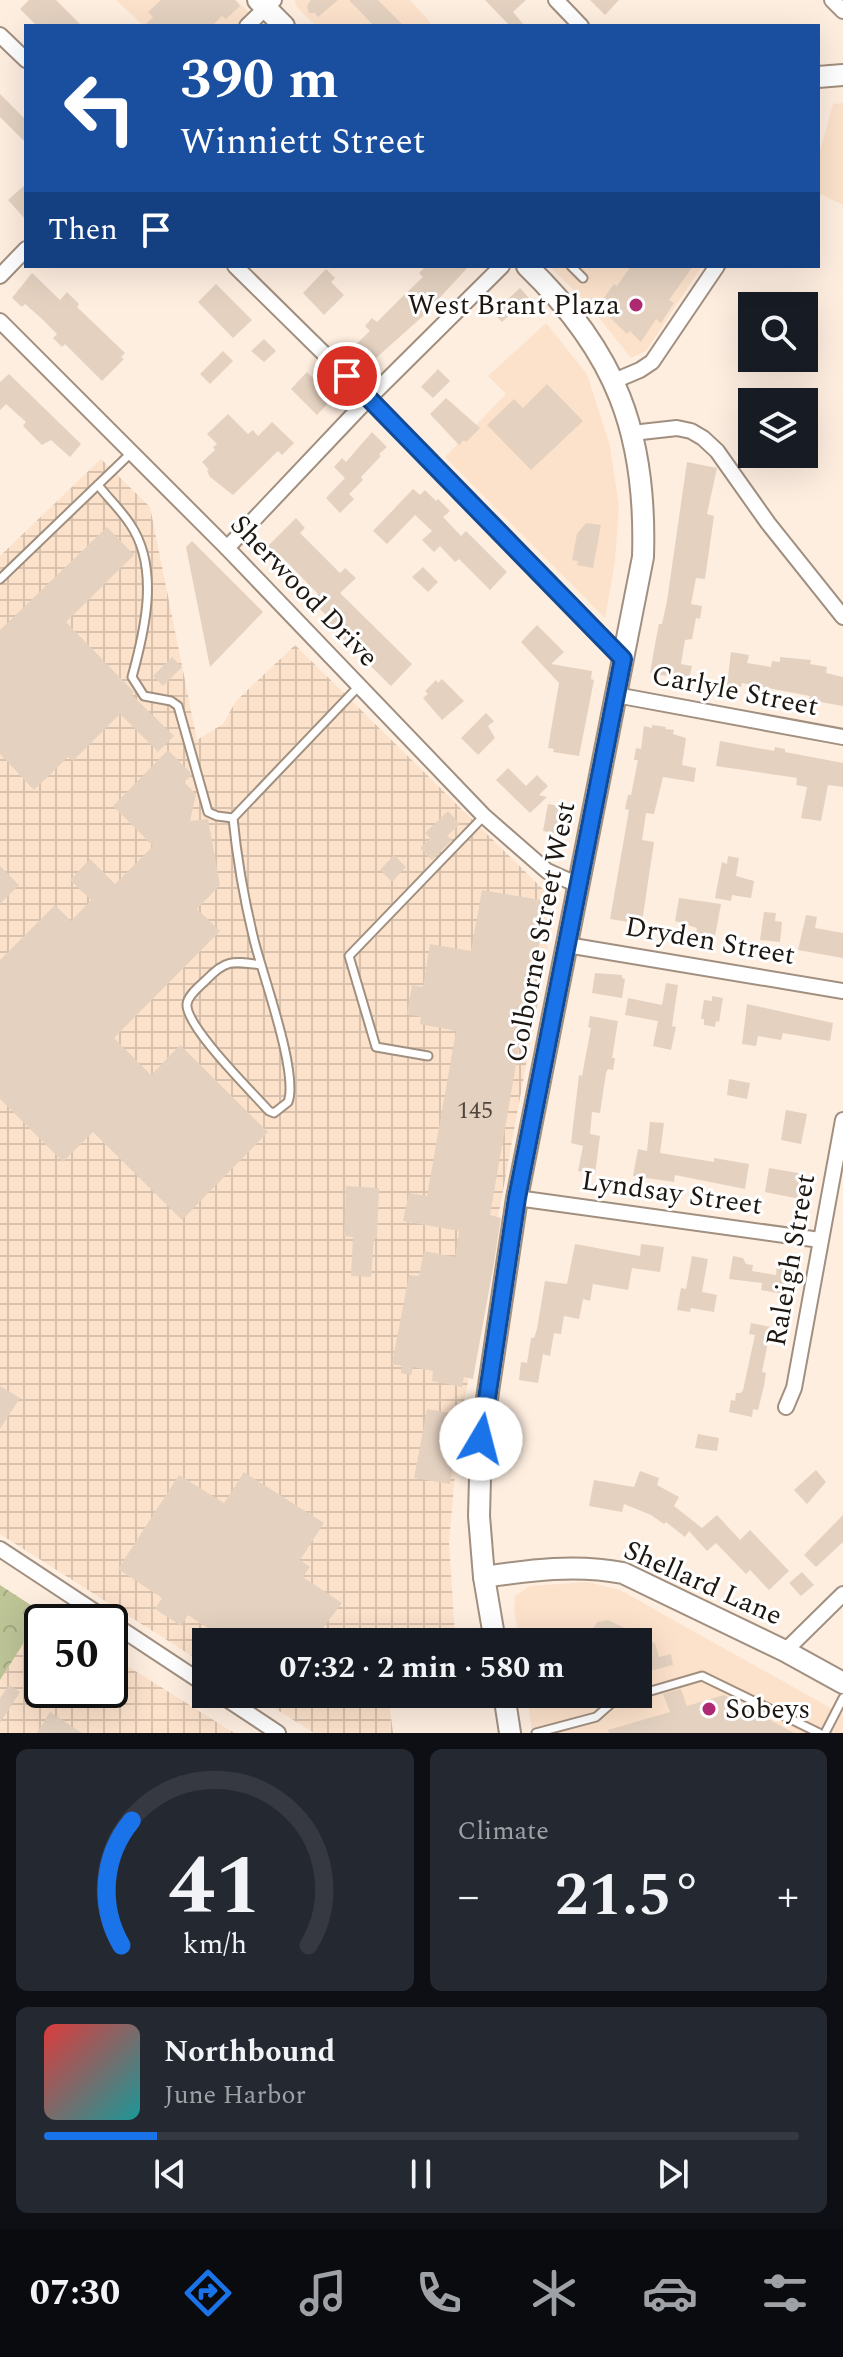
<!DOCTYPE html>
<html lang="en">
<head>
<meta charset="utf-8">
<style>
  body { margin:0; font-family:Spectral,serif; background:#242831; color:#f1f3f6; height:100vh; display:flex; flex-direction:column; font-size:30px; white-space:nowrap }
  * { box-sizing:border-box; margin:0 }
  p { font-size:26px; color:#9ea1a6 }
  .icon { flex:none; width:44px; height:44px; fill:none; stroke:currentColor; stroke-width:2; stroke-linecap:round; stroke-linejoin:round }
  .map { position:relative; height:1733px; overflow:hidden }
  .sheet { display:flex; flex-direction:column; gap:16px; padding:16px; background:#0d0f14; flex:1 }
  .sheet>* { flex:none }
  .top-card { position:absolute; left:24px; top:24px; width:796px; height:244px; border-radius:0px; box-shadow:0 8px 32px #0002; background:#1a4fa0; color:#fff; overflow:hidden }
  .controls { position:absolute; left:738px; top:292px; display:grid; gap:16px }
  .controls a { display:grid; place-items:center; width:80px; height:80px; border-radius:0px; background:#171b24; box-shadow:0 8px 32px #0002; font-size:40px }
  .speed { position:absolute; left:24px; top:1604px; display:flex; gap:16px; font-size:40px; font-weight:700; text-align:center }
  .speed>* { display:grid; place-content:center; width:104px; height:104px; border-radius:50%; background:#171b24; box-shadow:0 8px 32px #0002; line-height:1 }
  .speed .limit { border:4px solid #111; border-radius:12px; background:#fff; color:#111 }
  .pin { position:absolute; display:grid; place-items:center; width:68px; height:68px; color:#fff; margin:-34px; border:4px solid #fff; border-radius:50%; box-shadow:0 2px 8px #0007 }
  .me { position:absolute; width:88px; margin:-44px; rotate:8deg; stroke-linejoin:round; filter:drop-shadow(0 0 6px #0008) }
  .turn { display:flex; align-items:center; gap:28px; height:168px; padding:0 24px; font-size:36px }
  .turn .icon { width:104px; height:104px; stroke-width:2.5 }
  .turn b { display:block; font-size:56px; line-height:68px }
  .then { display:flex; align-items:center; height:76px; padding:0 24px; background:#0003; gap:16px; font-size:30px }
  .big { font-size:60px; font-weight:700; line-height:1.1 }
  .sheet .widget { flex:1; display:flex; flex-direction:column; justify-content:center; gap:12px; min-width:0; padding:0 28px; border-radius:12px; background:#242831 }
  .sheet .dial { align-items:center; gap:0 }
  .dial svg { height:208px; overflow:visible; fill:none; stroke:#363941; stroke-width:7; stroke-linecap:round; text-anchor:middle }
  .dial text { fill:#f1f3f6; stroke:none }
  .song { display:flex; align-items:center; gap:24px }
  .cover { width:96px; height:96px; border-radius:12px; background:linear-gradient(135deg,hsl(0 70% 55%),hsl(180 70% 35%)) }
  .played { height:8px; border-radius:4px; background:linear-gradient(90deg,#1a73e8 15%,#363941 15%) }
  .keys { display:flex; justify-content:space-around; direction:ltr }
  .heat { display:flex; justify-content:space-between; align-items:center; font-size:44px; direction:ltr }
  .sheet .tiles { flex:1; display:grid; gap:16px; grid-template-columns:1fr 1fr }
  .widget:last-child { grid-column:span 2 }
  .trip { position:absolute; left:192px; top:1628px; width:460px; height:80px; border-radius:0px; background:#171b24; box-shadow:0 8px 32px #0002; font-weight:700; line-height:80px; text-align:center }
  .tabs { display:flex; height:128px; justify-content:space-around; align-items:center; background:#090b0e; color:#9ea1a6 }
  .tabs .icon { width:56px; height:56px }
  .tabs .current { color:#1a73e8 }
  .tabs b { font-size:36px; color:#f1f3f6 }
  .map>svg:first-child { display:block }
  .built { fill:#fce2cb }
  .industrial { fill:url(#industrial-grid) }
  .forest { fill:url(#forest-crowns) }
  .building { fill:#e4d1c0 }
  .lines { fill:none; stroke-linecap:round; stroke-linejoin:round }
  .service-casing { stroke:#a18f7f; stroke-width:11 }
  .minor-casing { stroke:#a18f7f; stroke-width:18 }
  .secondary-casing { stroke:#a18f7f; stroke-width:24 }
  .service { stroke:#fff; stroke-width:7 }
  .minor { stroke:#fff; stroke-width:14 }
  .secondary { stroke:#fff; stroke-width:20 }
  .route-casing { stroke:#114b97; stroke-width:20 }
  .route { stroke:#1a73e8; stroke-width:14 }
  .poi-dot { fill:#ae2a73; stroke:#fff; stroke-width:3 }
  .labels { text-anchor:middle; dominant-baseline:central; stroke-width:6; stroke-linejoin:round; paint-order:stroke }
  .number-label { font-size:24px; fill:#50463d }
  .poi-label { font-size:28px; fill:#1e1711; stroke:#fff; text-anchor:end }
  .street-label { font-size:28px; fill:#1e1711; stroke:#fff }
</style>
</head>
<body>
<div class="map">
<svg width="843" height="1733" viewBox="0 0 843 1733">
  <defs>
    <pattern id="industrial-grid" width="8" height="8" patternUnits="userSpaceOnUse" patternTransform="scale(2)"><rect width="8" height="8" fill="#fce2cb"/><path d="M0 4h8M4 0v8" fill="none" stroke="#d8c1ad"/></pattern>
    <pattern id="forest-crowns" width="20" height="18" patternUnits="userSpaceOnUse" patternTransform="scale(2)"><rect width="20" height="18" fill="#bdc496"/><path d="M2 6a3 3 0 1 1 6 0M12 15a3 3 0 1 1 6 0" fill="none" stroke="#a2a880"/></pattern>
  </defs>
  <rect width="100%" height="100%" fill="#feeee0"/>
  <g class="built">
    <polygon points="116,0 236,0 263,26 144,26"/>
    <polygon points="295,0 410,0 430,22 431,26 316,26 296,6"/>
    <polygon points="843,103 843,205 818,193 818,158 833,104"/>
    <polygon points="549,266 702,266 646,351 631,358 588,304"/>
    <polygon points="546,323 587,374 610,446 619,506 615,562 605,618 445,457 506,394 488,376"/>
    <polygon points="588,1582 620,1590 843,1715 843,1733 532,1733 527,1694 638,1694 638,1642 519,1642 514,1609 515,1596 530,1586"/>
  </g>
  <g class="industrial">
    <polygon points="101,459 150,507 197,740 223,724 236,701 295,645 556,902 459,1430 449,1542 455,1634 409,1639 381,1633 382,1642 206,1642 206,1665 0,1534 0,556"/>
    <polygon points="43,1613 57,1622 42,1622 42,1690 110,1690 110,1655 234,1733 0,1733 0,1680"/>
    <polygon points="252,1694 388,1694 393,1733 314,1733"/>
  </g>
  <polygon class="forest" points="0,1585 43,1613 0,1680"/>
  <g class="building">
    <polygon points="29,0 56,0 82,26 37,26 20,9"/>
    <polygon points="161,0 235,0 240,6 226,19 222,16 212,26 144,26 153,17 148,12"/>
    <polygon points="311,0 338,0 318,17 315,13 309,13 307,6"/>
    <polygon points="349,0 378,0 404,26 374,26"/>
    <polygon points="485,0 526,0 513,12 525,26 510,26"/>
    <polygon points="590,0 619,0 605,15"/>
    <polygon points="0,94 26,120 26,143 0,117"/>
    <polygon points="26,184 26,220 8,200"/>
    <polygon points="426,266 469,266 422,317 367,366 350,350 370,331 365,326 372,318 377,322 402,297 423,277 419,273"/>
    <polygon points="631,266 693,266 669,300 674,303 661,323 656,319 641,342 630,331 627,334 598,306 614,284 617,286"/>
    <polygon points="326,269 335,278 331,282 344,295 324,315 303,293"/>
    <polygon points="32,273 60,300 67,292 79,304 77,307 125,353 121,357 124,359 102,381 65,344 62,347 53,338 57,334 41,318 25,304 22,307 12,298"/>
    <polygon points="216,284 252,320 233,338 198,302"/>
    <polygon points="520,288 529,298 502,322 493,313"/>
    <polygon points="264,339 276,351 264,362 251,351"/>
    <polygon points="223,351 233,361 210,384 200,374"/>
    <polygon points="438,369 450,381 433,398 421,387"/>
    <polygon points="307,372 333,398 317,415 291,389"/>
    <polygon points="9,374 81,444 70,457 51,440 42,445 23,426 26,422 6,404 0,410 0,382"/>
    <polygon points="547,384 583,421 531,470 487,425 514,399 523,408"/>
    <polygon points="446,398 480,428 466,442 464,440 459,445 430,414"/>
    <polygon points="228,414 248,434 253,430 258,436 272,422 294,443 282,455 278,451 233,495 210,477 207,471 209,470 202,462 215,450 213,447 217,444 207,434"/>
    <polygon points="372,432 387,447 379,454 381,456 361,477 363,480 349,494 354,499 340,513 326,498 345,478 334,467 342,458 346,462"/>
    <polygon points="687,462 717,468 707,514 714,516 705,579 696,578 691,604 702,606 700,619 696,618 692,639 685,640 681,664 692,666 689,680 650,673 656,639 659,624 662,624 667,601"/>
    <polygon points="413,489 420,495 425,490 436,501 438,499 450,511 443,517 461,536 466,531 507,572 490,590 459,559 455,562 440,546 434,552 422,540 432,531 415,515 387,544 373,531"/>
    <polygon points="296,518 305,528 300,533 340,573 345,568 356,578 340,593 412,664 391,686 328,624 332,621 312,601 318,594 279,554 273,560 264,550"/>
    <polygon points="586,523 601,525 593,568 577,565 578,561 572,560 577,534"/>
    <polygon points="107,527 134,555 66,622 134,692 132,695 174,736 158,752 120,714 73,761 68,757 34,790 0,754 0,630"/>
    <polygon points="192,541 263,612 210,667 186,547"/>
    <polygon points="423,567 438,582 428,592 412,577"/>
    <polygon points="537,625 564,652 551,664 592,671 591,679 594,680 579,756 553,752 554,749 548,748 559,683 521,642"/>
    <polygon points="731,652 749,655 747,663 771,667 772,661 780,662 780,657 811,660 810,664 827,667 826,673 843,677 843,706 809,700 810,696 768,688 742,683 741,687 727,685"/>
    <polygon points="172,657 182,667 163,686 153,676"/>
    <polygon points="442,679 464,701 442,720 423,698 428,694 425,691 436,680 438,683"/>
    <polygon points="486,713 494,721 488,726 495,738 478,755 461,738"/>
    <polygon points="652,725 666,727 665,729 674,730 673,734 686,738 682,765 696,768 694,782 663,777 654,814 646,813 642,840 654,842 642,922 635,921 635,923 610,919 629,810 625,809 628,795 631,795 638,760 634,760 636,748 641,749 644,726 652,728"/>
    <polygon points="720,741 774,751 775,747 785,749 785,752 843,763 843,787 828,785 821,821 801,818 807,787 796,785 797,778 716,766"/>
    <polygon points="168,750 190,772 191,776 184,782 196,794 190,821 208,819 220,885 197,909 220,931 114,1038 151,1075 180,1045 268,1132 182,1220 93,1132 63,1162 0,1099 0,960 55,905 71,921 91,900 70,880 90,859 115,884 153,846 113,806"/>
    <polygon points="508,768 526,786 537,775 548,786 539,795 547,797 530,813 496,780"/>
    <polygon points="548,804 571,808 566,835 543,831"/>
    <polygon points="448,811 460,824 447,836 452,840 432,860 420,848 430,838 425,833"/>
    <polygon points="394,855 406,867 392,882 380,870"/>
    <polygon points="728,856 739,858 736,876 754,881 751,898 732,895 731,901 715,898 722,862 727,864"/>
    <polygon points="0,866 19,885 0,904"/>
    <polygon points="482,890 547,901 529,1002 538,1003 533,1031 522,1030 490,1215 501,1218 494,1263 473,1379 464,1377 462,1387 432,1381 433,1371 413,1367 411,1375 401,1373 402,1366 392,1364 409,1275 419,1276 424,1251 455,1257 459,1231 403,1221 409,1193 427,1196 456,1031 420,1024 421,1017 407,1014 412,985 423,987 430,944 471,951"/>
    <polygon points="679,898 721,904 715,936 696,933 697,928 675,921"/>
    <polygon points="764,912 776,913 775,921 782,922 780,942 760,940"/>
    <polygon points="806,915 817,917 815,928 843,933 843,958 798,950"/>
    <polygon points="595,973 622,975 622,978 625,979 622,998 592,993"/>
    <polygon points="666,983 678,985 672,1026 676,1027 671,1050 653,1046 658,1021 625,1015 628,998 662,1005"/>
    <polygon points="712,996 723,998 719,1022 716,1021 715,1027 704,1025 704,1019 701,1019 704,1000 712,1001"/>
    <polygon points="747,1004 833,1023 830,1041 783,1033 781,1040 758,1036 756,1046 742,1044"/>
    <polygon points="590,1016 618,1021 612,1058 615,1058 613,1070 608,1069 606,1073 600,1113 592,1112 590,1134 600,1136 595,1174 578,1171 583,1146 571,1143 579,1075 582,1076 591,1028 588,1027"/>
    <polygon points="729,1079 750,1083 747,1099 727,1095"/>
    <polygon points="786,1110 807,1114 801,1144 781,1140"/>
    <polygon points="650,1122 664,1123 660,1153 714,1162 714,1158 749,1164 745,1189 675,1175 674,1182 633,1176 638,1149 647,1151"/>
    <polygon points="769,1168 804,1174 800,1199 765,1192"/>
    <polygon points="346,1186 379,1188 377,1238 374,1238 371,1277 351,1276 353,1237 344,1236"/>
    <polygon points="575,1244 640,1256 641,1244 664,1247 660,1272 632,1268 628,1290 593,1284 590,1301 583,1299 579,1319 564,1316 561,1334 554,1333 550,1356 543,1354 538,1383 519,1380 521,1362 527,1363 531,1338 534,1338 537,1329 545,1281 567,1284"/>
    <polygon points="692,1256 708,1259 702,1292 717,1295 714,1312 691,1308 690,1312 677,1310 681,1288 686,1289"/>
    <polygon points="733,1256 743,1258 746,1264 753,1265 752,1271 776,1275 777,1264 795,1267 790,1295 761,1290 762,1283 729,1279"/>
    <polygon points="751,1323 771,1327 762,1372 766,1373 764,1386 758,1410 753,1409 752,1417 729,1412 731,1400 735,1401 736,1393 741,1393 743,1390 755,1335 749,1334"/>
    <polygon points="0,1386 20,1398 0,1429"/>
    <polygon points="427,1409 462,1415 450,1484 414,1478"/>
    <polygon points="698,1434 719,1438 717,1451 695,1448"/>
    <polygon points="816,1470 826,1482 807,1504 794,1490"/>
    <polygon points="640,1471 659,1478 657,1485 679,1497 674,1506 702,1528 717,1515 740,1540 750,1530 789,1571 769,1590 750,1570 746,1574 716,1543 707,1551 689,1531 685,1537 666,1522 664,1524 651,1515 624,1504 622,1512 589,1506 594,1480 634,1487"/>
    <polygon points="244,1472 324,1523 300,1560 310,1567 303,1577 342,1603 312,1642 229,1642 188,1615 181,1626 155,1609 162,1598 118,1569 179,1475 224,1503"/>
    <polygon points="843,1515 843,1542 816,1567 804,1555"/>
    <polygon points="802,1572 814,1585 801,1596 789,1583"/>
    <polygon points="608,1620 655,1643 659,1657 671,1654 673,1665 638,1674 638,1642 585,1642 597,1622"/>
    <polygon points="9,1685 20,1692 0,1723 0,1698"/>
    <polygon points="681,1689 687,1706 724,1695 794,1733 609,1733 608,1730 670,1712 663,1694"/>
    <polygon points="50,1712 82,1733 37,1733"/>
  </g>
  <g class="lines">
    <defs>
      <g id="service">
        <polyline points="571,266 583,278"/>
        <path d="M 98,485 C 108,498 121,510 130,524 C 160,568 145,630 132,677 L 144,696 L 171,701 L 178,706 L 208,812 L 217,816 L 233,818"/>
        <polyline points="0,579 131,453"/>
        <path d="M 261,965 C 233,961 226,959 206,980 C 200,986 188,995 187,1004 C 185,1026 252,1092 269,1111 L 274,1113 L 288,1102 C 299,1074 262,973 254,940 C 244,899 237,859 233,818 L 359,686"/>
        <polyline points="428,1056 376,1047 349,956 484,816"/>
        <polyline points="536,1733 596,1717 613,1702 702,1676 819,1733"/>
        <polyline points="825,1733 843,1698"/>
      </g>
      <g id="minor">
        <polyline points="556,0 581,26"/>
        <polyline points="832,0 843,11"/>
        <polyline points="247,26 274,0"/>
        <polyline points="0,35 26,60"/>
        <polyline points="235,266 369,398 623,659"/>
        <polyline points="0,276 26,249"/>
        <polyline points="0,321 227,548 484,816 547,871 578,885"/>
        <polyline points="614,381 640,370 652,362 717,266"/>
        <polyline points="632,433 677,428 691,431 703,438 717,451 768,523 843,617"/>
        <polyline points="227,548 369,398 502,266"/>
        <polyline points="616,695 843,737"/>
        <polyline points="567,945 843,991"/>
        <polyline points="517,1198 820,1240"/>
        <polyline points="786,1407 794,1388 843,1120"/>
        <polyline points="0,1549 206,1685"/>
        <polyline points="785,1651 843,1594"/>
        <polyline points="219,1694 278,1733"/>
      </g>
      <g id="secondary">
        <polyline points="258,0 284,26"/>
        <polyline points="818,77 843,75"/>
        <path d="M 484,1577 C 531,1570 576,1564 623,1573 L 785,1651 L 843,1683"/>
        <path d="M 495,1642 L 484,1577 L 479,1516 L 481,1439 L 517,1198 L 643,557 C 647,433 616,352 527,266"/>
        <polyline points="504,1694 510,1733"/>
      </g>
    </defs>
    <use href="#service" class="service-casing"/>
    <use href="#minor" class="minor-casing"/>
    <use href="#secondary" class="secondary-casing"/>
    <use href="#service" class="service"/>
    <use href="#minor" class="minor"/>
    <use href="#secondary" class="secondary"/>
  </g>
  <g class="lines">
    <defs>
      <polyline id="route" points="347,376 623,659 517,1198 481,1439"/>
    </defs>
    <use href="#route" class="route-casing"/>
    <use href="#route" class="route"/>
  </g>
  <g class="poi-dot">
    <circle cx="636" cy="305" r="8"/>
    <circle cx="709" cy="1709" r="8"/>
  </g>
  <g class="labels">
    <g class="number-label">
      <text x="475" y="1111">145</text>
    </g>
    <g class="poi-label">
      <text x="620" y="305">West Brant Plaza</text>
      <text x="725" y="1709" text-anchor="start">Sobeys</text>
    </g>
    <g class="street-label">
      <text transform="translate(304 591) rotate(46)">Sherwood Drive</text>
      <text transform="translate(735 691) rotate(11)">Carlyle Street</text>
      <text transform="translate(541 932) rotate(-79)">Colborne Street West</text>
      <text transform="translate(710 941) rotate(10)">Dryden Street</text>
      <text transform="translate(672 1193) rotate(8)">Lyndsay Street</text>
      <text transform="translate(791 1260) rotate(-80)">Raleigh Street</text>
      <text transform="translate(703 1583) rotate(24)">Shellard Lane</text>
    </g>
  </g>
</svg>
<div class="controls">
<a><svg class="icon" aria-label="search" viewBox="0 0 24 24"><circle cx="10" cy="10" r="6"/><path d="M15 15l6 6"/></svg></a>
<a><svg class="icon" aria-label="layers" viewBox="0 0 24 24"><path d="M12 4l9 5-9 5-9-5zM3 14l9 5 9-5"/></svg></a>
</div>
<div class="speed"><div class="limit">50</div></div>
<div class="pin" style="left:347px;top:376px;background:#d93025"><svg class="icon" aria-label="arrive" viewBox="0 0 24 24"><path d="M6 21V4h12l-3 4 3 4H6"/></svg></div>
<svg class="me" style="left:481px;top:1439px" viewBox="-20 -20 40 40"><circle r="19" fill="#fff"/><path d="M0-13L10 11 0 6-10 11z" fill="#1a73e8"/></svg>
<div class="trip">07:32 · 2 min · 580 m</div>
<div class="top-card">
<div class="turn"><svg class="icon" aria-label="left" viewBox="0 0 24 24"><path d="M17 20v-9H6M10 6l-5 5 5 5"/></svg><div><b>390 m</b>Winniett Street</div></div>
<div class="then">Then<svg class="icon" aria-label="arrive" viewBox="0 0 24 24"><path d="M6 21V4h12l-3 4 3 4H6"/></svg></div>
</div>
</div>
<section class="sheet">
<div class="tiles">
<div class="widget dial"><svg viewBox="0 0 100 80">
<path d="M14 69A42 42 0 1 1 86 69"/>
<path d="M14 69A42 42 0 0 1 18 21" stroke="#1a73e8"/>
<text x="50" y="56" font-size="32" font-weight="700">41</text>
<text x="50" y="72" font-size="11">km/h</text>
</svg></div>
<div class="widget"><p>Climate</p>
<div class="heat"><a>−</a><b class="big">21.5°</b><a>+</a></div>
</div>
<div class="widget">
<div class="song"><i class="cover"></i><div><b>Northbound</b><p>June Harbor</p></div></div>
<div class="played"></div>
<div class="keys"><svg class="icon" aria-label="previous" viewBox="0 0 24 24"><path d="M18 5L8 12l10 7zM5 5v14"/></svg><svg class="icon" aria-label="pause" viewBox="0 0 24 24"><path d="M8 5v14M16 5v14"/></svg><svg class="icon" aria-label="next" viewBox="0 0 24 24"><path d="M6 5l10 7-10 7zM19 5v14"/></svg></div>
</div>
</div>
</section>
<nav class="tabs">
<b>07:30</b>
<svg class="icon current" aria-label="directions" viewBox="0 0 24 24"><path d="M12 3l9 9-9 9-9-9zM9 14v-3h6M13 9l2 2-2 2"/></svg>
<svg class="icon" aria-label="music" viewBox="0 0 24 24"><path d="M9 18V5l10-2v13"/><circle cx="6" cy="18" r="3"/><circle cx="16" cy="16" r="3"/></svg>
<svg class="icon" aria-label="phone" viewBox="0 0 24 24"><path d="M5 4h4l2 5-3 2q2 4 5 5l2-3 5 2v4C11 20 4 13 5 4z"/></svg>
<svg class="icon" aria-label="climate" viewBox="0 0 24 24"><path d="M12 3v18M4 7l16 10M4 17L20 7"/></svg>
<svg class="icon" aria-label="car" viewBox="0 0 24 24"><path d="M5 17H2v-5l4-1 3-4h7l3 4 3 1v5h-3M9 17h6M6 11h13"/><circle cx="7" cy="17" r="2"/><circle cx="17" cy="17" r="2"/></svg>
<svg class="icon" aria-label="filters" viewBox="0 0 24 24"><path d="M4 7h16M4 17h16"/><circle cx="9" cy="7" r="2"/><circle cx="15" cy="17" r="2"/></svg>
</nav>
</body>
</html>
